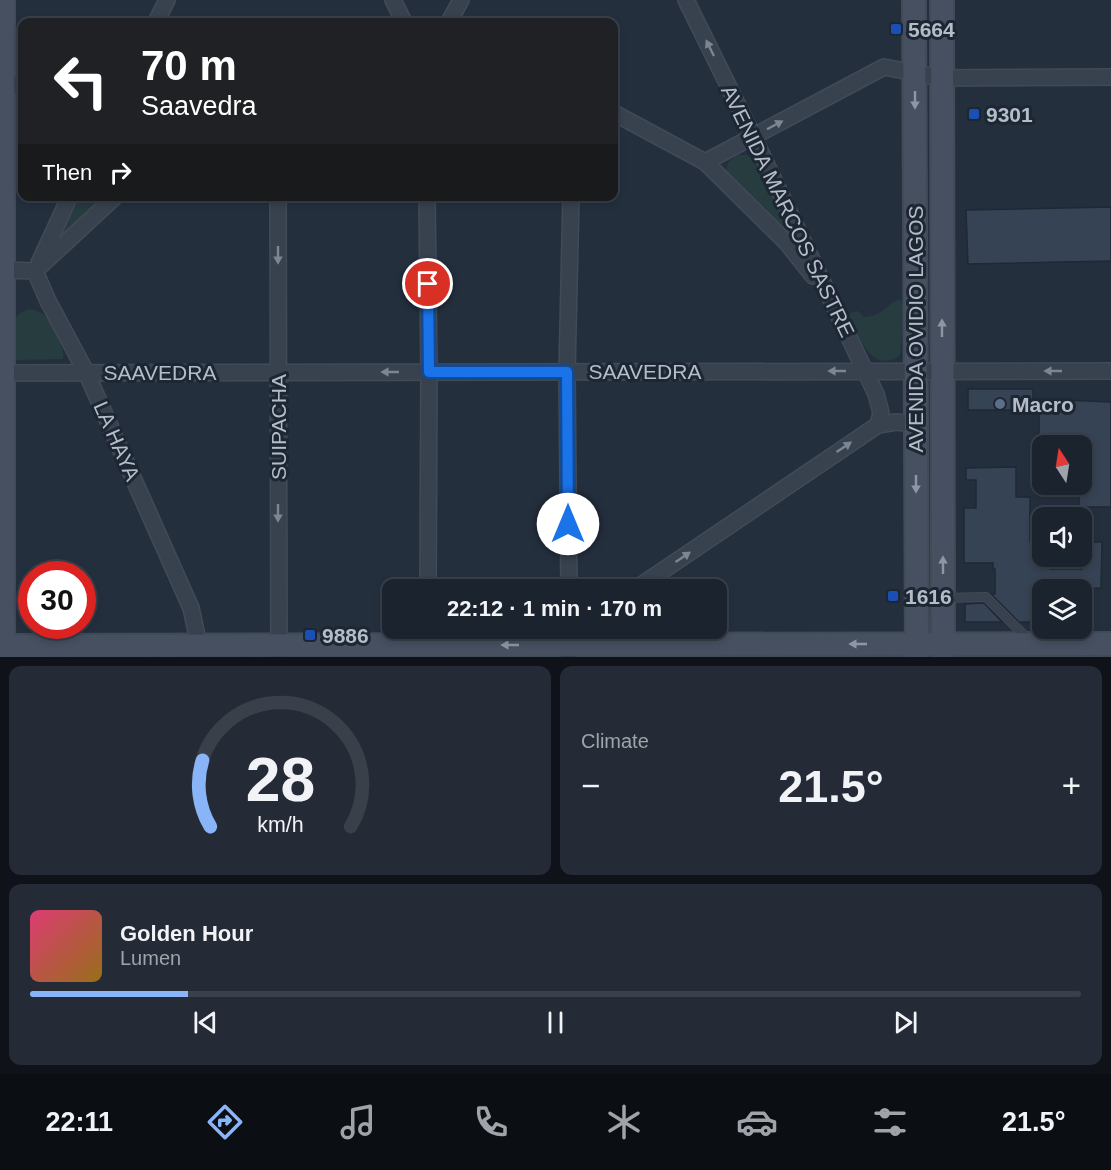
<!DOCTYPE html>
<html lang="en">
<head>
<meta charset="utf-8">
<style>
  body { margin:0; font-family:Helvetica,sans-serif; background:#242b36; color:#f1f3f6; height:100vh; display:flex; flex-direction:column; font-size:22px; white-space:nowrap }
  * { box-sizing:border-box; margin:0 }
  p { font-size:20px; color:#a0a4aa }
  .icon { flex:none; width:33px; height:33px; fill:none; stroke:currentColor; stroke-width:2; stroke-linecap:round; stroke-linejoin:round }
  .map { position:relative; height:657px; overflow:hidden }
  .drawer { display:flex; flex-direction:column; gap:9px; padding:9px; background:#0f1319; flex:1 }
  .drawer>* { flex:none }
  .top-card { position:absolute; left:18px; top:18px; width:600px; height:183px; border-radius:12px; box-shadow:0 3px 9px #0003,0 0 0 2px #39404a; background:#202124; color:#fff; overflow:hidden }
  .needle { width:39px; rotate:348deg }
  .tools { position:absolute; left:1032px; top:435px; display:grid; gap:12px }
  .tools a { display:grid; place-items:center; width:60px; height:60px; border-radius:12px; background:#1b232e; box-shadow:0 3px 9px #0003,0 0 0 2px #39404a; font-size:30px }
  .speed { position:absolute; left:18px; top:561px; display:flex; gap:12px; font-size:30px; font-weight:700; text-align:center }
  .speed>* { display:grid; place-content:center; width:78px; height:78px; border-radius:50%; background:#1b232e; box-shadow:0 3px 9px #0003,0 0 0 2px #39404a; line-height:1 }
  .speed .limit { border:9px solid #d22; background:#fff; color:#111 }
  .pin { position:absolute; display:grid; place-items:center; width:51px; height:51px; color:#fff; margin:-26px; border:3px solid #fff; border-radius:50%; box-shadow:0 2px 6px #0007 }
  .me { position:absolute; width:66px; margin:-33px; rotate:0deg; stroke-linejoin:round; filter:drop-shadow(0 0 4px #0008) }
  .turn { display:flex; align-items:center; gap:21px; height:126px; padding:0 24px; font-size:27px }
  .turn .icon { width:78px; height:78px; stroke-width:2.5 }
  .turn b { display:block; font-size:42px; line-height:51px }
  .then { display:flex; align-items:center; height:57px; padding:0 24px; background:#0003; gap:12px; font-size:22px }
  .big { font-size:45px; font-weight:800; line-height:1.1 }
  .drawer .widget { flex:1; display:flex; flex-direction:column; justify-content:center; gap:9px; min-width:0; padding:0 21px; border-radius:12px; background:#242b36 }
  .drawer .dial { align-items:center; gap:0 }
  .dial svg { height:156px; overflow:visible; fill:none; stroke:#39404a; stroke-width:7; stroke-linecap:round; text-anchor:middle }
  .dial text { fill:#f1f3f6; stroke:none }
  .song { display:flex; align-items:center; gap:18px }
  .cover { width:72px; height:72px; border-radius:9px; background:linear-gradient(135deg,hsl(340 70% 55%),hsl(40 70% 35%)) }
  .played { height:6px; border-radius:3px; background:linear-gradient(90deg,#8ab4f8 15%,#39404a 15%) }
  .keys { display:flex; justify-content:space-around; direction:ltr }
  .heat { display:flex; justify-content:space-between; align-items:center; font-size:33px; direction:ltr }
  .drawer .tiles { flex:1; display:grid; gap:9px; grid-template-columns:1fr 1fr }
  .widget:last-child { grid-column:span 2 }
  .trip { position:absolute; left:382px; top:579px; width:345px; height:60px; border-radius:12px; background:#1b232e; box-shadow:0 3px 9px #0003,0 0 0 2px #39404a; font-weight:800; line-height:60px; text-align:center }
  .menu { display:flex; height:96px; justify-content:space-around; align-items:center; background:#0b0e12; color:#a0a4aa }
  .menu .icon { width:42px; height:42px }
  .menu .current { color:#8ab4f8 }
  .menu b { font-size:27px; color:#f1f3f6 }
  .map>svg:first-child { display:block }
  .green { fill:#263c3f }
  .building { fill:#364354; stroke:#1f2835; stroke-width:1.5 }
  .lines { fill:none; stroke-linecap:round; stroke-linejoin:round }
  .service-casing { stroke:#414a57; stroke-width:10 }
  .minor-casing { stroke:#414a57; stroke-width:18 }
  .secondary-casing { stroke:#414a57; stroke-width:26 }
  .service { stroke:#38414e; stroke-width:8 }
  .minor { stroke:#38414e; stroke-width:15 }
  .secondary { stroke:#465061; stroke-width:22 }
  .oneway { fill:#7c8592 }
  .oneway2 { fill:#8e96a5 }
  .route-casing { stroke:#114b97; stroke-width:15 }
  .route { stroke:#1a73e8; stroke-width:10 }
  .transit-dot { fill:#1a4fb4; stroke:#1d2633; stroke-width:2 }
  .service-dot { fill:#5c6f8a; stroke:#1d2633; stroke-width:2 }
  .labels { text-anchor:middle; dominant-baseline:central; stroke-width:6; stroke-linejoin:round; paint-order:stroke }
  .poi-label { font-size:21px; font-weight:bold; fill:#b4bcc9; stroke:#1d2633; text-anchor:start }
  .street-label { font-size:21px; fill:#b4bcc9; stroke:#1d2633 }
</style>
</head>
<body>
<div class="map">
<svg width="1111" height="657" viewBox="0 0 1111 657">
  <rect width="100%" height="100%" fill="#242f3e"/>
  <g class="green">
    <path d="M 738,155 L 747,155 L 754,161 L 791,231 L 789,234 L 786,233 L 727,174 C 725,163 730,160 738,155 Z"/>
    <polygon points="80,197 103,197 87,211 67,236 63,232"/>
    <path d="M 900,299 L 903,304 L 902,338 L 900,355 C 873,376 859,336 849,318 L 850,313 L 858,311 L 864,317 C 883,316 885,305 900,299 Z"/>
    <path d="M 28,309 C 47,311 52,322 58,339 C 61,346 64,351 63,359 L 15,360 L 10,357 C 11,336 6,318 28,309 Z"/>
  </g>
  <g class="building">
    <polygon points="1111,207 1111,261 968,264 966,210"/>
    <rect x="968" y="389" width="65" height="21"/>
    <polygon points="1039,399 1111,402 1111,507 1079,507 1079,484 1082,484 1082,446 1039,446"/>
    <polygon points="1016,467 1016,497 1030,497 1030,542 1042,542 1042,556 1050,556 1050,569 1082,569 1082,542 1102,542 1101,588 1042,590 1042,622 1019,622 991,594 995,594 995,569 993,569 993,563 964,563 964,508 976,508 976,480 966,480 966,468"/>
    <polygon points="984,603 1002,622 965,622 965,604"/>
  </g>
  <g class="lines">
    <defs>
      <polyline id="service" points="944,598 986,597 1028,639"/>
      <g id="minor">
        <polyline points="393,0 404,22"/>
        <polyline points="686,0 753,136 876,394 881,413 878,425"/>
        <polyline points="156,22 167,0"/>
        <polyline points="449,22 461,0"/>
        <polyline points="0,78 22,88"/>
        <polyline points="614,113 705,162 786,242 813,276"/>
        <polyline points="705,162 884,67 942,78 1111,77"/>
        <polyline points="278,196 279,657"/>
        <polyline points="427,196 429,372 428,590"/>
        <polyline points="39,263 70,196"/>
        <polyline points="3,270 35,271 48,301 86,372 191,608 199,645"/>
        <polyline points="35,271 116,196"/>
        <polyline points="0,373 1111,371"/>
        <polyline points="569,590 567,372 571,196"/>
        <polyline points="634,590 878,425 896,422 916,424"/>
        <polyline points="569,628 569,657"/>
      </g>
      <g id="secondary">
        <polyline points="914,0 917,657"/>
        <polyline points="942,0 943,657"/>
        <polyline points="0,646 1111,644"/>
        <polyline points="3,657 3,0"/>
      </g>
    </defs>
    <use href="#service" class="service-casing"/>
    <use href="#minor" class="minor-casing"/>
    <use href="#secondary" class="secondary-casing"/>
    <use href="#service" class="service"/>
    <use href="#minor" class="minor"/>
    <use href="#secondary" class="secondary"/>
  </g>
  <defs><path id="oneway-solid" d="M-6-.8H1V-3.2L6.5 0L1 3.2V.8H-6Z" transform="scale(1.5)"/></defs>
  <g class="oneway">
    <use href="#oneway-solid" transform="translate(710 48) rotate(-116)"/>
    <use href="#oneway-solid" transform="translate(775 125) rotate(-28)"/>
    <use href="#oneway-solid" transform="translate(278 255) rotate(90)"/>
    <use href="#oneway-solid" transform="translate(837 371) rotate(180)"/>
    <use href="#oneway-solid" transform="translate(1053 371) rotate(-180)"/>
    <use href="#oneway-solid" transform="translate(390 372) rotate(180)"/>
    <use href="#oneway-solid" transform="translate(844 447) rotate(-34)"/>
    <use href="#oneway-solid" transform="translate(278 513) rotate(90)"/>
    <use href="#oneway-solid" transform="translate(683 557) rotate(-34)"/>
  </g>
  <g class="oneway2">
    <use href="#oneway-solid" transform="translate(915 100) rotate(90)"/>
    <use href="#oneway-solid" transform="translate(942 328) rotate(-90)"/>
    <use href="#oneway-solid" transform="translate(916 484) rotate(90)"/>
    <use href="#oneway-solid" transform="translate(943 565) rotate(-90)"/>
    <use href="#oneway-solid" transform="translate(858 644) rotate(180)"/>
    <use href="#oneway-solid" transform="translate(510 645) rotate(180)"/>
  </g>
  <g class="lines">
    <defs>
      <polyline id="route" points="428,284 429,372 567,372 568,524"/>
    </defs>
    <use href="#route" class="route-casing"/>
    <use href="#route" class="route"/>
  </g>
  <g class="transit-dot">
    <rect x="890" y="23" width="12" height="12" rx="3"/>
    <rect x="968" y="108" width="12" height="12" rx="3"/>
    <rect x="887" y="590" width="12" height="12" rx="3"/>
    <rect x="304" y="629" width="12" height="12" rx="3"/>
  </g>
  <circle class="service-dot" cx="1000" cy="404" r="6"/>
  <g class="labels">
    <g class="poi-label">
      <text x="908" y="29">5664</text>
      <text x="986" y="114">9301</text>
      <text x="1012" y="404">Macro</text>
      <text x="905" y="596">1616</text>
      <text x="322" y="635">9886</text>
    </g>
    <g class="street-label">
      <text transform="translate(788 211) rotate(64)">AVENIDA MARCOS SASTRE</text>
      <text transform="translate(915 329) rotate(-90)">AVENIDA OVIDIO LAGOS</text>
      <text x="645" y="371">SAAVEDRA</text>
      <text x="160" y="372">SAAVEDRA</text>
      <text transform="translate(278 427) rotate(-90)">SUIPACHA</text>
      <text transform="translate(117 441) rotate(66)">LA HAYA</text>
    </g>
  </g>
</svg>
<div class="tools">
<a><svg class="needle" viewBox="-14 -14 28 28"><path d="M0-13l5 13h-10z" fill="#e53935"/><path d="M0 13l5-13h-10z" fill="#a0a4aa"/></svg></a>
<a><svg class="icon" aria-label="sound" viewBox="0 0 24 24"><path d="M4 9h4l5-4v14l-5-4H4zM17 9q2 3 0 6"/></svg></a>
<a><svg class="icon" aria-label="layers" viewBox="0 0 24 24"><path d="M12 4l9 5-9 5-9-5zM3 14l9 5 9-5"/></svg></a>
</div>
<div class="speed"><div class="limit">30</div></div>
<div class="pin" style="left:428px;top:284px;background:#d93025"><svg class="icon" aria-label="arrive" viewBox="0 0 24 24"><path d="M6 21V4h12l-3 4 3 4H6"/></svg></div>
<svg class="me" style="left:568px;top:524px" viewBox="-20 -20 40 40"><circle r="19" fill="#fff"/><path d="M0-13L10 11 0 6-10 11z" fill="#1a73e8"/></svg>
<div class="trip">22:12 · 1 min · 170 m</div>
<div class="top-card">
<div class="turn"><svg class="icon" aria-label="left" viewBox="0 0 24 24"><path d="M17 20v-9H6M10 6l-5 5 5 5"/></svg><div><b>70 m</b>Saavedra</div></div>
<div class="then">Then<svg class="icon" aria-label="right" viewBox="0 0 24 24"><path d="M7 20v-9h11M14 6l5 5-5 5"/></svg></div>
</div>
</div>
<section class="drawer">
<div class="tiles">
<div class="widget dial"><svg viewBox="0 0 100 80">
<path d="M14 69A42 42 0 1 1 86 69"/>
<path d="M14 69A42 42 0 0 1 10 35" stroke="#8ab4f8"/>
<text x="50" y="56" font-size="32" font-weight="700">28</text>
<text x="50" y="72" font-size="11">km/h</text>
</svg></div>
<div class="widget"><p>Climate</p>
<div class="heat"><a>−</a><b class="big">21.5°</b><a>+</a></div>
</div>
<div class="widget">
<div class="song"><i class="cover"></i><div><b>Golden Hour</b><p>Lumen</p></div></div>
<div class="played"></div>
<div class="keys"><svg class="icon" aria-label="previous" viewBox="0 0 24 24"><path d="M18 5L8 12l10 7zM5 5v14"/></svg><svg class="icon" aria-label="pause" viewBox="0 0 24 24"><path d="M8 5v14M16 5v14"/></svg><svg class="icon" aria-label="next" viewBox="0 0 24 24"><path d="M6 5l10 7-10 7zM19 5v14"/></svg></div>
</div>
</div>
</section>
<nav class="menu">
<b>22:11</b>
<svg class="icon current" aria-label="directions" viewBox="0 0 24 24"><path d="M12 3l9 9-9 9-9-9zM9 14v-3h6M13 9l2 2-2 2"/></svg>
<svg class="icon" aria-label="music" viewBox="0 0 24 24"><path d="M9 18V5l10-2v13"/><circle cx="6" cy="18" r="3"/><circle cx="16" cy="16" r="3"/></svg>
<svg class="icon" aria-label="phone" viewBox="0 0 24 24"><path d="M5 4h4l2 5-3 2q2 4 5 5l2-3 5 2v4C11 20 4 13 5 4z"/></svg>
<svg class="icon" aria-label="climate" viewBox="0 0 24 24"><path d="M12 3v18M4 7l16 10M4 17L20 7"/></svg>
<svg class="icon" aria-label="car" viewBox="0 0 24 24"><path d="M5 17H2v-5l4-1 3-4h7l3 4 3 1v5h-3M9 17h6M6 11h13"/><circle cx="7" cy="17" r="2"/><circle cx="17" cy="17" r="2"/></svg>
<svg class="icon" aria-label="filters" viewBox="0 0 24 24"><path d="M4 7h16M4 17h16"/><circle cx="9" cy="7" r="2"/><circle cx="15" cy="17" r="2"/></svg>
<b>21.5°</b>
</nav>
</body>
</html>
